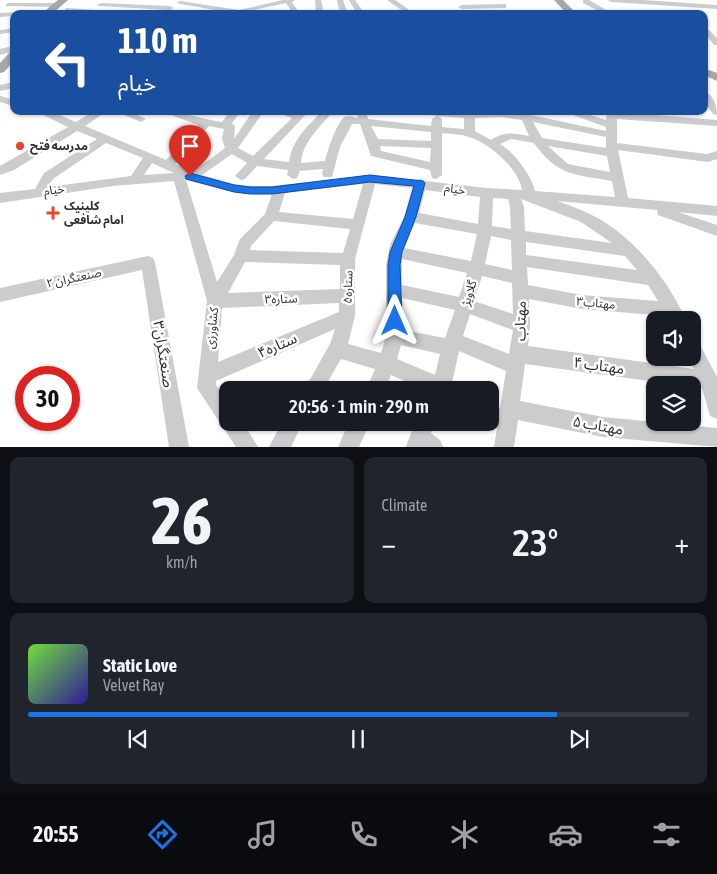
<!DOCTYPE html>
<html lang="en">
<head>
<meta charset="utf-8">
<style>
  body { margin:0; font-family:"Asap Condensed","Noto Sans Arabic",sans-serif; background:#20242c; color:#f1f3f6; height:100vh; display:flex; flex-direction:column; font-size:19px; white-space:nowrap }
  * { box-sizing:border-box; margin:0 }
  p { font-size:16px; color:#9ea1a6 }
  .icon { flex:none; width:28px; height:28px; fill:none; stroke:currentColor; stroke-width:2; stroke-linecap:round; stroke-linejoin:round }
  .map { position:relative; height:447px; overflow:hidden }
  .details { display:flex; flex-direction:column; gap:10px; padding:10px; background:#0d0f14; flex:1 }
  .details>* { flex:none }
  .hud { position:absolute; left:10px; top:10px; width:698px; height:105px; border-radius:10px; box-shadow:0 1px 4px #0004; background:#1a4fa0; color:#fff; overflow:hidden }
  .buttons { position:absolute; left:646px; top:311px; display:grid; gap:10px }
  .buttons a { display:grid; place-items:center; width:55px; height:55px; border-radius:10px; background:#171b24; box-shadow:0 1px 4px #0004; font-size:25px }
  .speed { position:absolute; left:15px; top:366px; display:flex; gap:10px; font-size:25px; font-weight:700; text-align:center }
  .speed>* { display:grid; place-content:center; width:65px; height:65px; border-radius:50%; background:#171b24; box-shadow:0 1px 4px #0004; line-height:1 }
  .speed .limit { border:8px solid #d22; background:#fff; color:#111 }
  .pin { position:absolute; display:grid; place-items:center; width:42px; height:42px; color:#fff; margin:-51px -21px; border-radius:50% 50% 50% 0; rotate:-45deg; box-shadow:0 0 5px #0007 }
  .pin .icon { rotate:45deg }
  .me { position:absolute; width:55px; margin:-28px; rotate:0deg; stroke-linejoin:round; filter:drop-shadow(0 0 4px #0008) }
  .turn { display:flex; align-items:center; gap:18px; height:105px; padding:0 25px; font-size:22px }
  .turn .icon { width:65px; height:65px; stroke-width:2.5 }
  .turn b { display:block; font-size:35px; line-height:42px }
  .big { font-size:38px; font-weight:600; line-height:1.1 }
  .details .tile { flex:1; display:flex; flex-direction:column; justify-content:center; gap:8px; min-width:0; padding:0 18px; border-radius:10px; background:#20242c }
  .details .dial { align-items:center; gap:0 }
  .dial b { font-size:65px; line-height:1 }
  .song { display:flex; align-items:center; gap:15px }
  .cover { width:60px; height:60px; border-radius:8px; background:linear-gradient(135deg,hsl(100 70% 55%),hsl(250 70% 35%)) }
  .played { height:5px; border-radius:2px; background:linear-gradient(90deg,#1a73e8 80%,#363941 80%) }
  .keys { display:flex; justify-content:space-around; direction:ltr }
  .heat { display:flex; justify-content:space-between; align-items:center; font-size:28px; direction:ltr }
  .details .tiles { flex:1; display:grid; gap:10px; grid-template-columns:1fr 1fr }
  .tile:last-child { grid-column:span 2 }
  .trip { position:absolute; left:219px; top:381px; width:280px; height:50px; border-radius:10px; background:#171b24; box-shadow:0 1px 4px #0004; font-weight:600; line-height:50px; text-align:center }
  .dock { display:flex; height:80px; justify-content:space-around; align-items:center; background:#090b0e; color:#9ea1a6 }
  .dock .icon { width:35px; height:35px }
  .dock .current { color:#1a73e8 }
  .dock b { font-size:22px; color:#f1f3f6 }
  .map>svg:first-child { display:block }
  .lines { fill:none; stroke-linecap:round; stroke-linejoin:round }
  .minor { fill:#ccc; fill-rule:evenodd }
  .major { fill:#a7a7a7; fill-rule:evenodd }
  .route { fill:#1a73e8; stroke:#114b97 }
  .poi-dot { fill:#ec432b; stroke:#fff; stroke-width:2 }
  .labels { text-anchor:middle; dominant-baseline:central; stroke-width:5; stroke-linejoin:round; paint-order:stroke }
  .poi-label { font-size:12px; font-weight:bold; fill:#2f2f2f; stroke:#fff; text-anchor:start }
  .street-label { font-size:12px; fill:#2f2f2f; stroke:#fff }
  .near-street-label { font-size:15px; fill:#2f2f2f; stroke:#fff }
</style>
</head>
<body>
<div class="map">
<svg width="717" height="447" viewBox="0 0 717 447">
  <rect width="100%" height="100%" fill="#fff"/>
  <g class="lines">
    <g class="minor">
      <polygon points="283,0 295,0 292,2 300,14 293,14 286,3 236,14 176,3 180,1 239,10"/>
      <polygon points="315,0 321,0 324,14 316,14"/>
      <polygon points="337,0 343,0 348,14 340,14"/>
      <polygon points="349,0 355,0 365,14 357,14"/>
      <polygon points="387,0 395,0 415,14 407,14"/>
      <polygon points="583,0 589,0 613,14 604,14 583,3"/>
      <polygon points="608,0 643,0 717,5 717,9 611,2"/>
      <polygon points="8,3 56,3 60,5 56,7 6,6 6,4"/>
      <polygon points="101,3 170,6 174,8 170,10 99,6 97,5"/>
      <polygon points="503,4 506,4 506,8 462,9 458,7 462,5"/>
      <polygon points="66,8 112,11 116,13 69,12 65,10"/>
      <polygon points="394,11 397,14 383,14 383,12"/>
      <polygon points="515,11 518,14 490,14 493,12"/>
      <polygon points="17,12 17,14 14,14 14,16 0,17 0,13"/>
      <polygon points="704,25 717,38 717,45 714,45 704,32"/>
      <polygon points="14,28 14,32 0,34 0,30"/>
      <polygon points="8,47 11,48 11,52 0,55 0,49"/>
      <polygon points="14,82 14,88 0,91 0,85"/>
      <path d="M 704,91 C 714,95 717,106 717,115 L 713,114 L 704,101 Z"/>
      <polygon points="0,96 14,100 14,106 0,102"/>
      <path d="M 35,111 L 50,111 L 76,122 L 94,111 L 107,111 L 85,126 L 166,160 L 198,125 L 160,111 C 181,111 201,119 222,122 L 230,111 L 241,111 L 232,123 L 235,126 L 234,139 L 253,111 L 264,111 L 238,148 L 253,156 L 292,118 L 273,111 L 309,111 L 264,159 L 289,162 C 292,140 307,127 322,111 L 333,111 C 320,128 303,140 301,163 L 325,161 C 327,152 337,121 345,117 C 349,116 354,117 358,118 L 356,111 L 366,111 L 368,119 L 431,126 L 432,119 L 437,116 L 422,114 L 417,111 L 504,111 L 520,113 L 520,111 L 530,111 L 531,115 L 606,131 L 606,127 L 562,111 L 578,111 L 606,120 L 607,111 L 717,120 L 717,126 L 617,119 L 617,143 L 707,154 L 717,151 L 717,159 L 708,162 L 618,150 L 628,198 L 717,206 L 717,216 L 678,212 L 717,225 L 717,236 L 658,215 L 657,210 L 557,201 C 574,207 591,213 606,223 C 640,245 670,284 686,320 L 669,320 L 667,316 L 582,309 L 529,299 L 530,325 L 528,346 L 694,369 L 688,358 L 692,358 L 692,339 L 698,341 L 717,377 L 717,419 L 710,416 L 702,388 L 692,387 L 692,385 L 678,385 L 525,364 L 520,401 L 603,417 L 717,428 L 717,447 L 603,437 L 518,420 L 514,447 L 494,447 L 497,428 L 488,422 L 490,422 L 490,403 L 500,408 L 506,371 L 459,351 L 452,383 L 456,390 L 425,390 L 391,375 L 385,390 L 366,390 L 375,369 L 341,359 L 323,390 L 304,390 L 330,344 L 335,329 L 216,381 L 216,385 L 228,401 L 228,422 L 243,422 L 258,447 L 236,447 L 197,388 L 207,301 L 174,181 L 113,186 L 0,203 L 0,193 L 35,189 L 44,173 L 97,139 L 77,131 L 14,170 L 0,175 L 0,166 L 68,127 ZM 438,116 L 464,118 L 464,129 L 442,127 L 442,119 ZM 501,117 L 522,120 L 529,136 C 514,133 504,131 491,140 L 475,131 L 475,118 ZM 533,122 L 606,137 L 606,148 L 542,138 ZM 352,124 L 360,124 L 371,156 L 430,170 L 432,178 L 436,179 L 442,175 L 442,133 C 450,134 458,134 466,136 C 487,141 519,168 522,190 L 486,188 L 425,181 L 420,179 L 415,180 L 370,175 L 272,186 L 250,186 L 234,184 L 202,175 L 232,154 L 247,163 L 235,176 L 241,180 L 245,179 L 257,166 L 288,170 L 287,175 L 293,179 L 297,178 L 300,171 L 323,169 L 322,174 L 324,177 L 332,177 L 340,147 ZM 209,126 L 224,129 L 222,138 L 225,148 L 209,160 L 190,171 L 175,164 ZM 371,126 L 431,132 L 431,141 L 378,139 ZM 511,139 L 534,143 C 558,177 575,174 612,181 L 615,197 L 535,191 C 532,176 513,151 500,144 ZM 106,143 L 143,158 L 131,176 L 48,187 L 53,179 ZM 380,146 L 431,148 L 430,162 L 381,151 ZM 548,146 L 607,156 L 610,172 L 568,164 ZM 152,163 L 174,173 L 144,175 ZM 186,180 L 234,192 L 272,194 L 265,214 L 240,239 L 234,255 L 217,282 ZM 363,184 L 353,219 L 279,212 L 285,193 ZM 375,184 L 412,188 L 404,217 L 390,245 L 386,265 L 386,336 L 381,353 L 348,344 L 355,316 L 355,259 ZM 425,190 L 480,197 L 478,224 L 419,213 ZM 493,198 L 508,199 L 510,207 L 511,229 L 492,226 ZM 521,199 L 581,222 L 612,243 L 525,231 L 524,207 ZM 274,221 L 350,229 L 343,253 L 250,250 L 251,246 ZM 415,223 L 477,234 L 471,261 L 404,248 ZM 491,236 L 511,240 L 512,270 L 485,264 ZM 526,242 L 625,256 L 637,270 L 526,255 ZM 402,259 L 467,273 L 459,297 L 402,285 ZM 245,262 L 340,265 L 340,289 L 228,293 ZM 527,267 L 648,285 L 658,301 L 582,295 L 528,285 ZM 482,276 L 512,283 L 513,314 L 474,301 ZM 402,298 L 455,310 L 445,338 L 403,330 ZM 339,303 L 339,312 L 218,362 L 222,308 ZM 470,314 L 513,330 L 509,354 L 463,336 ZM 401,345 L 440,354 L 435,375 L 397,359 Z"/>
      <polygon points="114,111 129,111 146,119 141,122"/>
      <polygon points="148,256 153,258 155,262 189,447 169,447 142,270 0,302 0,288"/>
      <polygon points="282,422 303,422 291,447 269,447"/>
      <polygon points="349,422 370,422 359,447 338,447"/>
      <polygon points="415,422 435,422 431,433 440,440 443,447 406,447"/>
    </g>
    <g class="major">
      <polygon points="58,0 68,0 52,14 41,14"/>
      <polygon points="554,0 563,0 577,14 567,14"/>
      <polygon points="14,51 14,61 4,72 0,73 0,63 10,52"/>
      <polygon points="704,68 717,73 717,81 704,75"/>
    </g>
  </g>
  <polygon class="route" points="190,173 234,185 250,187 272,187 370,175 423,181 425,183 416,217 402,252 400,265 402,321 400,325 395,327 390,325 388,321 388,265 390,252 405,217 414,186 370,182 272,194 250,194 234,192 186,179 185,176"/>
  <g class="poi-dot">
    <circle cx="20" cy="146" r="5"/>
    <path d="M50.5 205.5h5v5h5v5h-5v5h-5v-5h-5v-5h5z"/>
  </g>
  <g class="labels">
    <g class="poi-label">
      <text x="30" y="146">مدرسه فتح</text>
      <text x="64" y="206">کلینیک<tspan x="64" dy="14">امام شافعی</tspan></text>
    </g>
    <g class="street-label">
      <text transform="translate(455 189) rotate(9)">خیام</text>
      <text transform="translate(54 190) rotate(-8)">خیام</text>
      <text transform="translate(74 278) rotate(-12)">۲ صنعتگران</text>
      <text transform="translate(348 287) rotate(-88)">ستاره۵</text>
      <text transform="translate(469 293) rotate(-73)">گلاویژ</text>
      <text transform="translate(281 299) rotate(-2)">ستاره۳</text>
      <text transform="translate(596 303) rotate(6)">مهتاب۳</text>
      <text transform="translate(212 328) rotate(-84)">کشاورزی</text>
    </g>
    <g class="near-street-label">
      <text transform="translate(520 321) rotate(-89)">مهتاب</text>
      <text transform="translate(277 345) rotate(-23)">ستاره۴</text>
      <text transform="translate(164 354) rotate(81)">صنعتگران۳</text>
      <text transform="translate(599 365) rotate(8)">مهتاب ۴</text>
      <text transform="translate(598 425) rotate(10)">مهتاب ۵</text>
    </g>
  </g>
</svg>
<div class="buttons">
<a><svg class="icon" aria-label="sound" viewBox="0 0 24 24"><path d="M4 9h4l5-4v14l-5-4H4zM17 9q2 3 0 6"/></svg></a>
<a><svg class="icon" aria-label="layers" viewBox="0 0 24 24"><path d="M12 4l9 5-9 5-9-5zM3 14l9 5 9-5"/></svg></a>
</div>
<div class="speed"><div class="limit">30</div></div>
<div class="pin" style="left:190px;top:176px;background:#d93025"><svg class="icon" aria-label="arrive" viewBox="0 0 24 24"><path d="M6 21V4h12l-3 4 3 4H6"/></svg></div>
<svg class="me" style="left:395px;top:321px" viewBox="-20 -20 40 40"><path d="M0-17L14 15 0 8-14 15z" fill="#1a73e8" stroke="#fff" stroke-width="4"/></svg>
<div class="trip">20:56 · 1 min · 290 m</div>
<div class="hud">
<div class="turn"><svg class="icon" aria-label="left" viewBox="0 0 24 24"><path d="M17 20v-9H6M10 6l-5 5 5 5"/></svg><div><b>110 m</b>خیام</div></div>
</div>
</div>
<section class="details">
<div class="tiles">
<div class="tile dial"><b>26</b><p>km/h</p></div>
<div class="tile"><p>Climate</p>
<div class="heat"><a>−</a><b class="big">23°</b><a>+</a></div>
</div>
<div class="tile">
<div class="song"><i class="cover"></i><div><b>Static Love</b><p>Velvet Ray</p></div></div>
<div class="played"></div>
<div class="keys"><svg class="icon" aria-label="previous" viewBox="0 0 24 24"><path d="M18 5L8 12l10 7zM5 5v14"/></svg><svg class="icon" aria-label="pause" viewBox="0 0 24 24"><path d="M8 5v14M16 5v14"/></svg><svg class="icon" aria-label="next" viewBox="0 0 24 24"><path d="M6 5l10 7-10 7zM19 5v14"/></svg></div>
</div>
</div>
</section>
<nav class="dock">
<b>20:55</b>
<svg class="icon current" aria-label="directions" viewBox="0 0 24 24"><path d="M12 3l9 9-9 9-9-9zM9 14v-3h6M13 9l2 2-2 2"/></svg>
<svg class="icon" aria-label="music" viewBox="0 0 24 24"><path d="M9 18V5l10-2v13"/><circle cx="6" cy="18" r="3"/><circle cx="16" cy="16" r="3"/></svg>
<svg class="icon" aria-label="phone" viewBox="0 0 24 24"><path d="M5 4h4l2 5-3 2q2 4 5 5l2-3 5 2v4C11 20 4 13 5 4z"/></svg>
<svg class="icon" aria-label="climate" viewBox="0 0 24 24"><path d="M12 3v18M4 7l16 10M4 17L20 7"/></svg>
<svg class="icon" aria-label="car" viewBox="0 0 24 24"><path d="M5 17H2v-5l4-1 3-4h7l3 4 3 1v5h-3M9 17h6M6 11h13"/><circle cx="7" cy="17" r="2"/><circle cx="17" cy="17" r="2"/></svg>
<svg class="icon" aria-label="filters" viewBox="0 0 24 24"><path d="M4 7h16M4 17h16"/><circle cx="9" cy="7" r="2"/><circle cx="15" cy="17" r="2"/></svg>
</nav>
</body>
</html>
